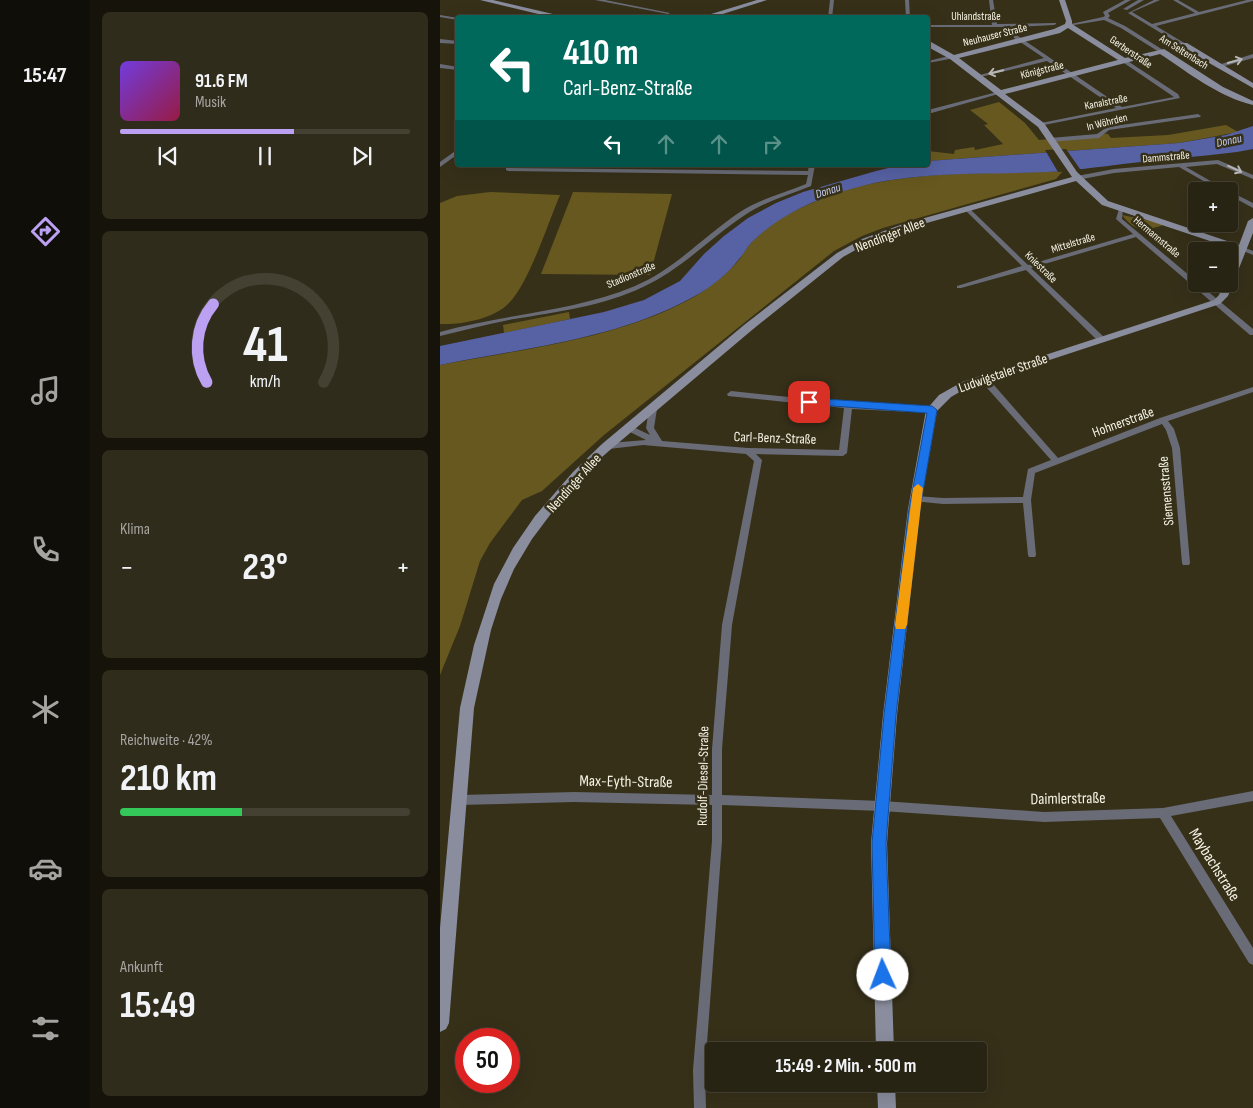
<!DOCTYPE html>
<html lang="de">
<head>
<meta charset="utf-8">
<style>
  body { margin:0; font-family:"Sofia Sans Condensed",sans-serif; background:#302c1c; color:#f1f3f6; height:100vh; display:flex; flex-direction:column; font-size:19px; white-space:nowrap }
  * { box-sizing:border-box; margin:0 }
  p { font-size:16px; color:#a5a4a0 }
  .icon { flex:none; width:28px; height:28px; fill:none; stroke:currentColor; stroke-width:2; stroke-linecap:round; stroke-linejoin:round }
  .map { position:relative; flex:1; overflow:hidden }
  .drawer { display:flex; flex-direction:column; gap:12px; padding:12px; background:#16140a; width:350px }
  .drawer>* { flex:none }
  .top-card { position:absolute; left:15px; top:15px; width:475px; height:152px; border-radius:5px; box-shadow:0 5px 20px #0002,0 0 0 1px #444133; background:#00695c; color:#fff; overflow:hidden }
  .buttons { position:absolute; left:748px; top:182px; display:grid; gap:10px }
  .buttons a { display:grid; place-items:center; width:50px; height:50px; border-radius:5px; background:#282413; box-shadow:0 5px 20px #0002,0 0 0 1px #444133; font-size:25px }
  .speed { position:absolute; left:15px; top:1028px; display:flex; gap:10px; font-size:25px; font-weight:700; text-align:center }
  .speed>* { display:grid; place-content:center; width:65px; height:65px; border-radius:50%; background:#282413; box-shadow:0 5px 20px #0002,0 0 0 1px #444133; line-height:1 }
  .speed .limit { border:8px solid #d22; background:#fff; color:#111 }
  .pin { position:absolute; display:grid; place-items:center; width:42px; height:42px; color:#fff; margin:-21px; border-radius:10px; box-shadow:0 2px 8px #0006 }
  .me { position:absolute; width:55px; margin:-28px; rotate:358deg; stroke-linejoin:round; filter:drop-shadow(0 0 4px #0008) }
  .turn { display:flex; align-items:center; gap:18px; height:105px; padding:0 25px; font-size:22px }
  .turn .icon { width:65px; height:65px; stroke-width:2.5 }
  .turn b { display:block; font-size:35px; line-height:42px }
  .lanes { display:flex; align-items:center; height:48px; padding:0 25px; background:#0003; justify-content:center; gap:25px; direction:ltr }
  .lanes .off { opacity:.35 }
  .big { font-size:38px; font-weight:700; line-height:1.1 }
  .drawer .widget { flex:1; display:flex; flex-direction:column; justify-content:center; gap:8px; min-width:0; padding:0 18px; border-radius:8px; background:#302c1c }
  .drawer .dial { align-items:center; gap:0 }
  .dial svg { height:130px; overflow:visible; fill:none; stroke:#444133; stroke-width:7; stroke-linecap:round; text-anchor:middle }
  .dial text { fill:#f1f3f6; stroke:none }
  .song { display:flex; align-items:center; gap:15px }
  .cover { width:60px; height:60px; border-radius:8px; background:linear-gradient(135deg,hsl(260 70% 55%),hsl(340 70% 35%)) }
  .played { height:5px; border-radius:2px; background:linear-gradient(90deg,#bca0f2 60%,#444133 60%) }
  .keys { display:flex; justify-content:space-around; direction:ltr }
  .heat { display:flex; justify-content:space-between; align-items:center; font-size:28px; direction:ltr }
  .charge { height:8px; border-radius:4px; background:linear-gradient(90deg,#34c759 42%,#444133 0) }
  .trip { position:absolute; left:265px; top:1042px; width:282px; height:50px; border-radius:5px; background:#282413; box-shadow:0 5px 20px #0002,0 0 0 1px #444133; font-weight:700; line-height:50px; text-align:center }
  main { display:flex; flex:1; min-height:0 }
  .tabs { display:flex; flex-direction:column; width:90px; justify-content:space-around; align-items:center; background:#100e08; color:#a5a4a0 }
  .tabs .icon { width:35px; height:35px }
  .tabs .current { color:#bca0f2 }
  .tabs b { font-size:22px; color:#f1f3f6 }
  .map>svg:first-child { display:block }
  .green { fill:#66581e }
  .water { fill:#5762a5 }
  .pier { fill:#363019 }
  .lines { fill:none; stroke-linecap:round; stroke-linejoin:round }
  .street { fill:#696b76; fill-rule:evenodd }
  .secondary { fill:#898d9d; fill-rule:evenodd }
  .oneway { stroke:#b7b6b3 }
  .route { fill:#1a73e8; stroke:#114b97 }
  .slow { fill:#f59e0b }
  .labels { text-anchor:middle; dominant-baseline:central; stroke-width:5; stroke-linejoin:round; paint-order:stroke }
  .far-street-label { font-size:11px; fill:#f6f3e5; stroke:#363019 }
  .far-water-label { font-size:12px; font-style:italic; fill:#c6cff6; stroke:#363019 }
  .street-label { font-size:14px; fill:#f6f3e5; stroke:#363019 }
  .near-street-label { font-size:16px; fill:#f6f3e5; stroke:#363019 }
</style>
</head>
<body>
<main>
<nav class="tabs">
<b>15:47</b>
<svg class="icon current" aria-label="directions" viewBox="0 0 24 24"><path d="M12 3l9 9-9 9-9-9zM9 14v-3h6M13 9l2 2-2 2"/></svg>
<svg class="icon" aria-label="music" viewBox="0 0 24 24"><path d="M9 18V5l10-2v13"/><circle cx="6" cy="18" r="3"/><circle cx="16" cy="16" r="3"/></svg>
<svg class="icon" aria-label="phone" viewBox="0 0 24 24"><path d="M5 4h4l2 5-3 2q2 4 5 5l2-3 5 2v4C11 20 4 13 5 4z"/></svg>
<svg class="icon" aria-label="climate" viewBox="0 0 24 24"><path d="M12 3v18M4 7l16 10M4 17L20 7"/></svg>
<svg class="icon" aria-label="car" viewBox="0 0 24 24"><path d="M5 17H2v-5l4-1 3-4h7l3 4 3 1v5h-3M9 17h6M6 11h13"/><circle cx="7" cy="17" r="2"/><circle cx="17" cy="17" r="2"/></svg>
<svg class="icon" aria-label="filters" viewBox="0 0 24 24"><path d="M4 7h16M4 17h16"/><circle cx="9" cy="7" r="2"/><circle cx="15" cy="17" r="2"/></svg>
</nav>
<section class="drawer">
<div class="widget">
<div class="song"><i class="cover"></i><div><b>91.6 FM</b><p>Musik</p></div></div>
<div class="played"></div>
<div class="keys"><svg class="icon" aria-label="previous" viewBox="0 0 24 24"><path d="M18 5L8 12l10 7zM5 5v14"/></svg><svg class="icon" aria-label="pause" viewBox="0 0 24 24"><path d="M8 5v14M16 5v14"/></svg><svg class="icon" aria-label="next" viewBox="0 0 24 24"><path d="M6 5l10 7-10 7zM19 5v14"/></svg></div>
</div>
<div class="widget dial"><svg viewBox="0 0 100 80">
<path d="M14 69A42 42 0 1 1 86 69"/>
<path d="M14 69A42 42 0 0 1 18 21" stroke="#bca0f2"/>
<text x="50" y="56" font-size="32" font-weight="700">41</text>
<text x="50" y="72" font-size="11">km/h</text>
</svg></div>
<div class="widget"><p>Klima</p>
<div class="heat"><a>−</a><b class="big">23°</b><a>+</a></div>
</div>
<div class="widget"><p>Reichweite · 42%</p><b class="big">210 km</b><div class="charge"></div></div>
<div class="widget"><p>Ankunft</p><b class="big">15:49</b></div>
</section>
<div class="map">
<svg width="813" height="1108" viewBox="0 0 813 1108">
  <rect width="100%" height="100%" fill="#363019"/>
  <g class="green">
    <polygon points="559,102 585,123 599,140 657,135 659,133 668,134 671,138 728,135 786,125 798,132 739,143 488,161 488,151 514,154 515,150 534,147 535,150 563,144 544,125 548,124 530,110"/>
    <path d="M 623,171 L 616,179 L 443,228 L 422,236 L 394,251 L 164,435 L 102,491 L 82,500 L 50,543 L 40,561 L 20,626 L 0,675 L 0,365 C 83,349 179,339 254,297 C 269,288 286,275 298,261 C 302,256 306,249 311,243 C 330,222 358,208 384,198 C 456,168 546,175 623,171 Z"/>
    <path d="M 50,192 L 120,195 C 108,223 89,283 69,303 C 54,319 21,325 0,324 L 0,203 L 17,196 Z"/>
    <polygon points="133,192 232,194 210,275 101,274"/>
    <path d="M 682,215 L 726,224 C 706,231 697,234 682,215 Z"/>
    <polygon points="129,312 130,319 64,333 63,325"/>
  </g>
  <path class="water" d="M 813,126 L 813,149 L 797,152 C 759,157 721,159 683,164 C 657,167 632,171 607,172 C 540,175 468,170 404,191 C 371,201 337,217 312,242 C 307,247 304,254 299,259 C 288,274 270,288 253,297 C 178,339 84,348 0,365 L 0,346 L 164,312 L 204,300 L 240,281 L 264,254 L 284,236 L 308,218 L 336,203 L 363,192 L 436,171 L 461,165 L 488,165 L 488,161 L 502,160 L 739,143 L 786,135 Z"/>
  <polygon class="pier" points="626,149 640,169 642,170 618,172 605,150"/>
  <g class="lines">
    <g class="street">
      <polygon points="155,0 165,0 230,13 228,14"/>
      <polygon points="390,0 394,0 392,18 388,18"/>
      <polygon points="465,0 469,0 470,18 466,18"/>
      <polygon points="549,0 553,0 557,24 616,23 616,24 614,25 574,27 578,36 682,107 734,97 681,61 680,60 683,58 738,94 740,98 599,126 599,124 601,123 676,108 607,61 536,78 536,76 604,58 574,38 569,27 488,27 488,25 552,25"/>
      <polygon points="685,0 691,0 668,13 670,16 668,18 685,26 723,50 723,52 719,52 681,28 664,20 628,26 626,25 663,17 665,16 663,12"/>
      <polygon points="698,0 704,0 687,10 683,9"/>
      <polygon points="714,0 720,0 692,12 712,24 755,13 733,0 738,0 759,12 807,0 813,0 813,1 716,26 746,44 746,46 744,47 688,13"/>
      <polygon points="0,15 18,18 18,20 0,17"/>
      <polygon points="0,39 18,41 18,44 0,43"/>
      <polygon points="813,54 813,58 778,68 775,66"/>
      <polygon points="513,55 515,56 515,58 488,63 488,61"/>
      <polygon points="0,64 18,67 18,70 0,68"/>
      <polygon points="557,92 562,93 488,114 488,110"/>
      <polygon points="758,114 761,116 760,117 669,130 659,138 610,142 607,140 610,138 657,134 667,127"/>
      <polygon points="18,149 18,154 0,167 0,162"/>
      <polygon points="778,160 813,175 813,179 777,164 746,167 788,191 781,191 739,167 674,173 637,180 634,178 637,176 674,169"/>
      <path d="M 369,165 L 375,165 L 371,186 C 349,195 325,201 305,215 C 270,238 242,269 203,287 C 163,306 117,312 74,319 C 49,324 25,330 0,336 L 0,332 C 64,314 133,312 195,286 C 235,269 264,236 300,212 C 320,199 344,193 366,184 L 368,175 L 68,171 L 66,170 L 66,168 L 368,171 Z"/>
      <polygon points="789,191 813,203 813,208 789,195"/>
      <polygon points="527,207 529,208 588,265 693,234 676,219 679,209 683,209 682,219 756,281 756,284 759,284 813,329 813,335 810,335 696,237 591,268 665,338 665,342 659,342 586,270 521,288 517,288 517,286 582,266 525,210 525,208"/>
      <polygon points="803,247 813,251 813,255 801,250 800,249"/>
      <polygon points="540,376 546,376 618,458 720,418 813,387 813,392 728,421 734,429 740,448 750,563 749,565 743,565 742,563 732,448 726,430 722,424 595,473 591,500 596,555 595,557 589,557 588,555 583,503 503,504 473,501 472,499 476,496 503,498 583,497 588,469 611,460 540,380 539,378"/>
      <polygon points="291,391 408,403 492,407 496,410 492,413 412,409 407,453 403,456 316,454 322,460 292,625 282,749 282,795 442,801 604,812 723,808 813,791 813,801 731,816 813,948 813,965 809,963 720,818 604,822 442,811 282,805 282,841 265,1070 266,1108 254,1108 253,1070 272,841 272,805 134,802 19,805 15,803 14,800 15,797 19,795 134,792 272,795 272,749 282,625 314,461 306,454 203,445 169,449 165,446 169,443 206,440 186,430 185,428 189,425 210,435 206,428 209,409 213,406 217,409 214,428 222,441 308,448 399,450 404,408 288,396 287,394"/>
    </g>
    <g class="secondary">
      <polygon points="40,0 53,0 130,18 115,18"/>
      <polygon points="317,0 327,0 270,18 258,18"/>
      <path d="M 619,0 L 625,0 L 632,21 L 632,24 L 685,58 L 724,49 L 783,87 L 813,101 L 813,105 C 779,97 749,73 720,54 L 565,94 L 604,123 L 637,172 L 668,201 L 799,245 L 808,221 L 813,218 L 813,233 L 788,296 L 780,304 L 530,386 L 511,397 L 497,411 L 480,509 L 457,715 L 447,843 L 454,1051 L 436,1051 L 431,843 L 443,715 L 468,509 L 486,410 L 499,395 L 522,382 L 774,300 L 779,295 L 783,284 L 789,284 L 789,270 L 797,250 L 662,205 L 636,181 L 469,228 L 428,243 L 403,257 L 312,330 L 170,450 L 153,465 L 116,507 L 92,539 L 74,569 L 61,599 L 51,630 L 34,708 L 9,1023 L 6,1029 L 0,1032 L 0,928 L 20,708 L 34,645 L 54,584 L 73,548 L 95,516 L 133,472 L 162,444 L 304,325 L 397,253 L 422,239 L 463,224 L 632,177 L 598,127 L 510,59 L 488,47 L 488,42 L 491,42 L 514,55 L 614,29 L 625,24 L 626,21 ZM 628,28 L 678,60 L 561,90 L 519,58 L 620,33 Z"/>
      <polygon points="741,43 747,43 813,83 813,88 741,47"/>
      <polygon points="437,1084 455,1084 456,1108 438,1108"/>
    </g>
  </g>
  <defs><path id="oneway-shaft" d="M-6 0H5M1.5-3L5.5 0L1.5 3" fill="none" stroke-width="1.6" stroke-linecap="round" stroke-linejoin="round" transform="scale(1.25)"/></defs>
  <g class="oneway">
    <use href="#oneway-shaft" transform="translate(795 61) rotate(-15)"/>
    <use href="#oneway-shaft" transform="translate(556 72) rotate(166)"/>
    <use href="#oneway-shaft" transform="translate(795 169) rotate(25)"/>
  </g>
  <polygon class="route" points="369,398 492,406 497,410 480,509 456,715 446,843 451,975 448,981 443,983 437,981 435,975 432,843 444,715 469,509 487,413 366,404 364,402"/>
  <polygon class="slow" points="478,484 483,488 467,625 465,629 456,629 455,625 473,488"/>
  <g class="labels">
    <g class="far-street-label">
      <text x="536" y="16">Uhlandstraße</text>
      <text transform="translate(555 35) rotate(-14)">Neuhauser Straße</text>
      <text transform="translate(691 52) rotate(34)">Gerberstraße</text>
      <text transform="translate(744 52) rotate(32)">Am Seltenbach</text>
      <text transform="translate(602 70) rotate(-14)">Königstraße</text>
      <text transform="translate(666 102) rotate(-11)">Kanalstraße</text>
      <text transform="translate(667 122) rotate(-14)">In Wöhrden</text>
      <text transform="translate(726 157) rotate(-5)">Dammstraße</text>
      <text transform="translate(717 237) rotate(40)">Hermannstraße</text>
      <text transform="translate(633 243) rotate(-17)">Mittelstraße</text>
      <text transform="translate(601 267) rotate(44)">Kniestraße</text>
      <text transform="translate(191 275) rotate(-23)">Stadionstraße</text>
    </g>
    <g class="far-water-label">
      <text transform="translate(789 141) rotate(-12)">Donau</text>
      <text transform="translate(388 191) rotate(-18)">Donau</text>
    </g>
    <g class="street-label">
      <text transform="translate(450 235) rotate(-21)">Nendinger Allee</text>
      <text transform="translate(563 373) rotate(-19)">Ludwigstaler Straße</text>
      <text transform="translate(683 422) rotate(-20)">Hohnerstraße</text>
      <text transform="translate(335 438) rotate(2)">Carl-Benz-Straße</text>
      <text transform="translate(134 483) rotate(-48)">Nendinger Allee</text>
      <text transform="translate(726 491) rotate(-95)">Siemensstraße</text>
      <text transform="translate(263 776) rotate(-89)">Rudolf-Diesel-Straße</text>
    </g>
    <g class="near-street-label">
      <text transform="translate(186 782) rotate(1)">Max-Eyth-Straße</text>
      <text transform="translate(628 799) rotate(-1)">Daimlerstraße</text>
      <text transform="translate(774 865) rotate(58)">Maybachstraße</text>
    </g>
  </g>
</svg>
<div class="buttons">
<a>+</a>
<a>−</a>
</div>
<div class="speed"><div class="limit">50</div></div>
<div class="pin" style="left:369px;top:402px;background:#d93025"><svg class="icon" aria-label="arrive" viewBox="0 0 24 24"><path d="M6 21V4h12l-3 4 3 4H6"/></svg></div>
<svg class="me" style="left:443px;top:975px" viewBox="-20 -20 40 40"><circle r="19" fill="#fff"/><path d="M0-13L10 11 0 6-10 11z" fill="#1a73e8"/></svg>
<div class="trip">15:49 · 2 Min. · 500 m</div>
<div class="top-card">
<div class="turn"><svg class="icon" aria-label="left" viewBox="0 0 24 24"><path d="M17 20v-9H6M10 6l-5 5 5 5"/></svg><div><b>410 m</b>Carl-Benz-Straße</div></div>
<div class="lanes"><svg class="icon" aria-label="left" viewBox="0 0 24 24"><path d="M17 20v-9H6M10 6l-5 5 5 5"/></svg><svg class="icon off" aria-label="ahead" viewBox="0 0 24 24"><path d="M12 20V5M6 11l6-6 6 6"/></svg><svg class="icon off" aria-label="ahead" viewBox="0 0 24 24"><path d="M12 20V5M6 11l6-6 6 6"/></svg><svg class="icon off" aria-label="right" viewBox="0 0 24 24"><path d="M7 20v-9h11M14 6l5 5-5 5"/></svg></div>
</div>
</div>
</main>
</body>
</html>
